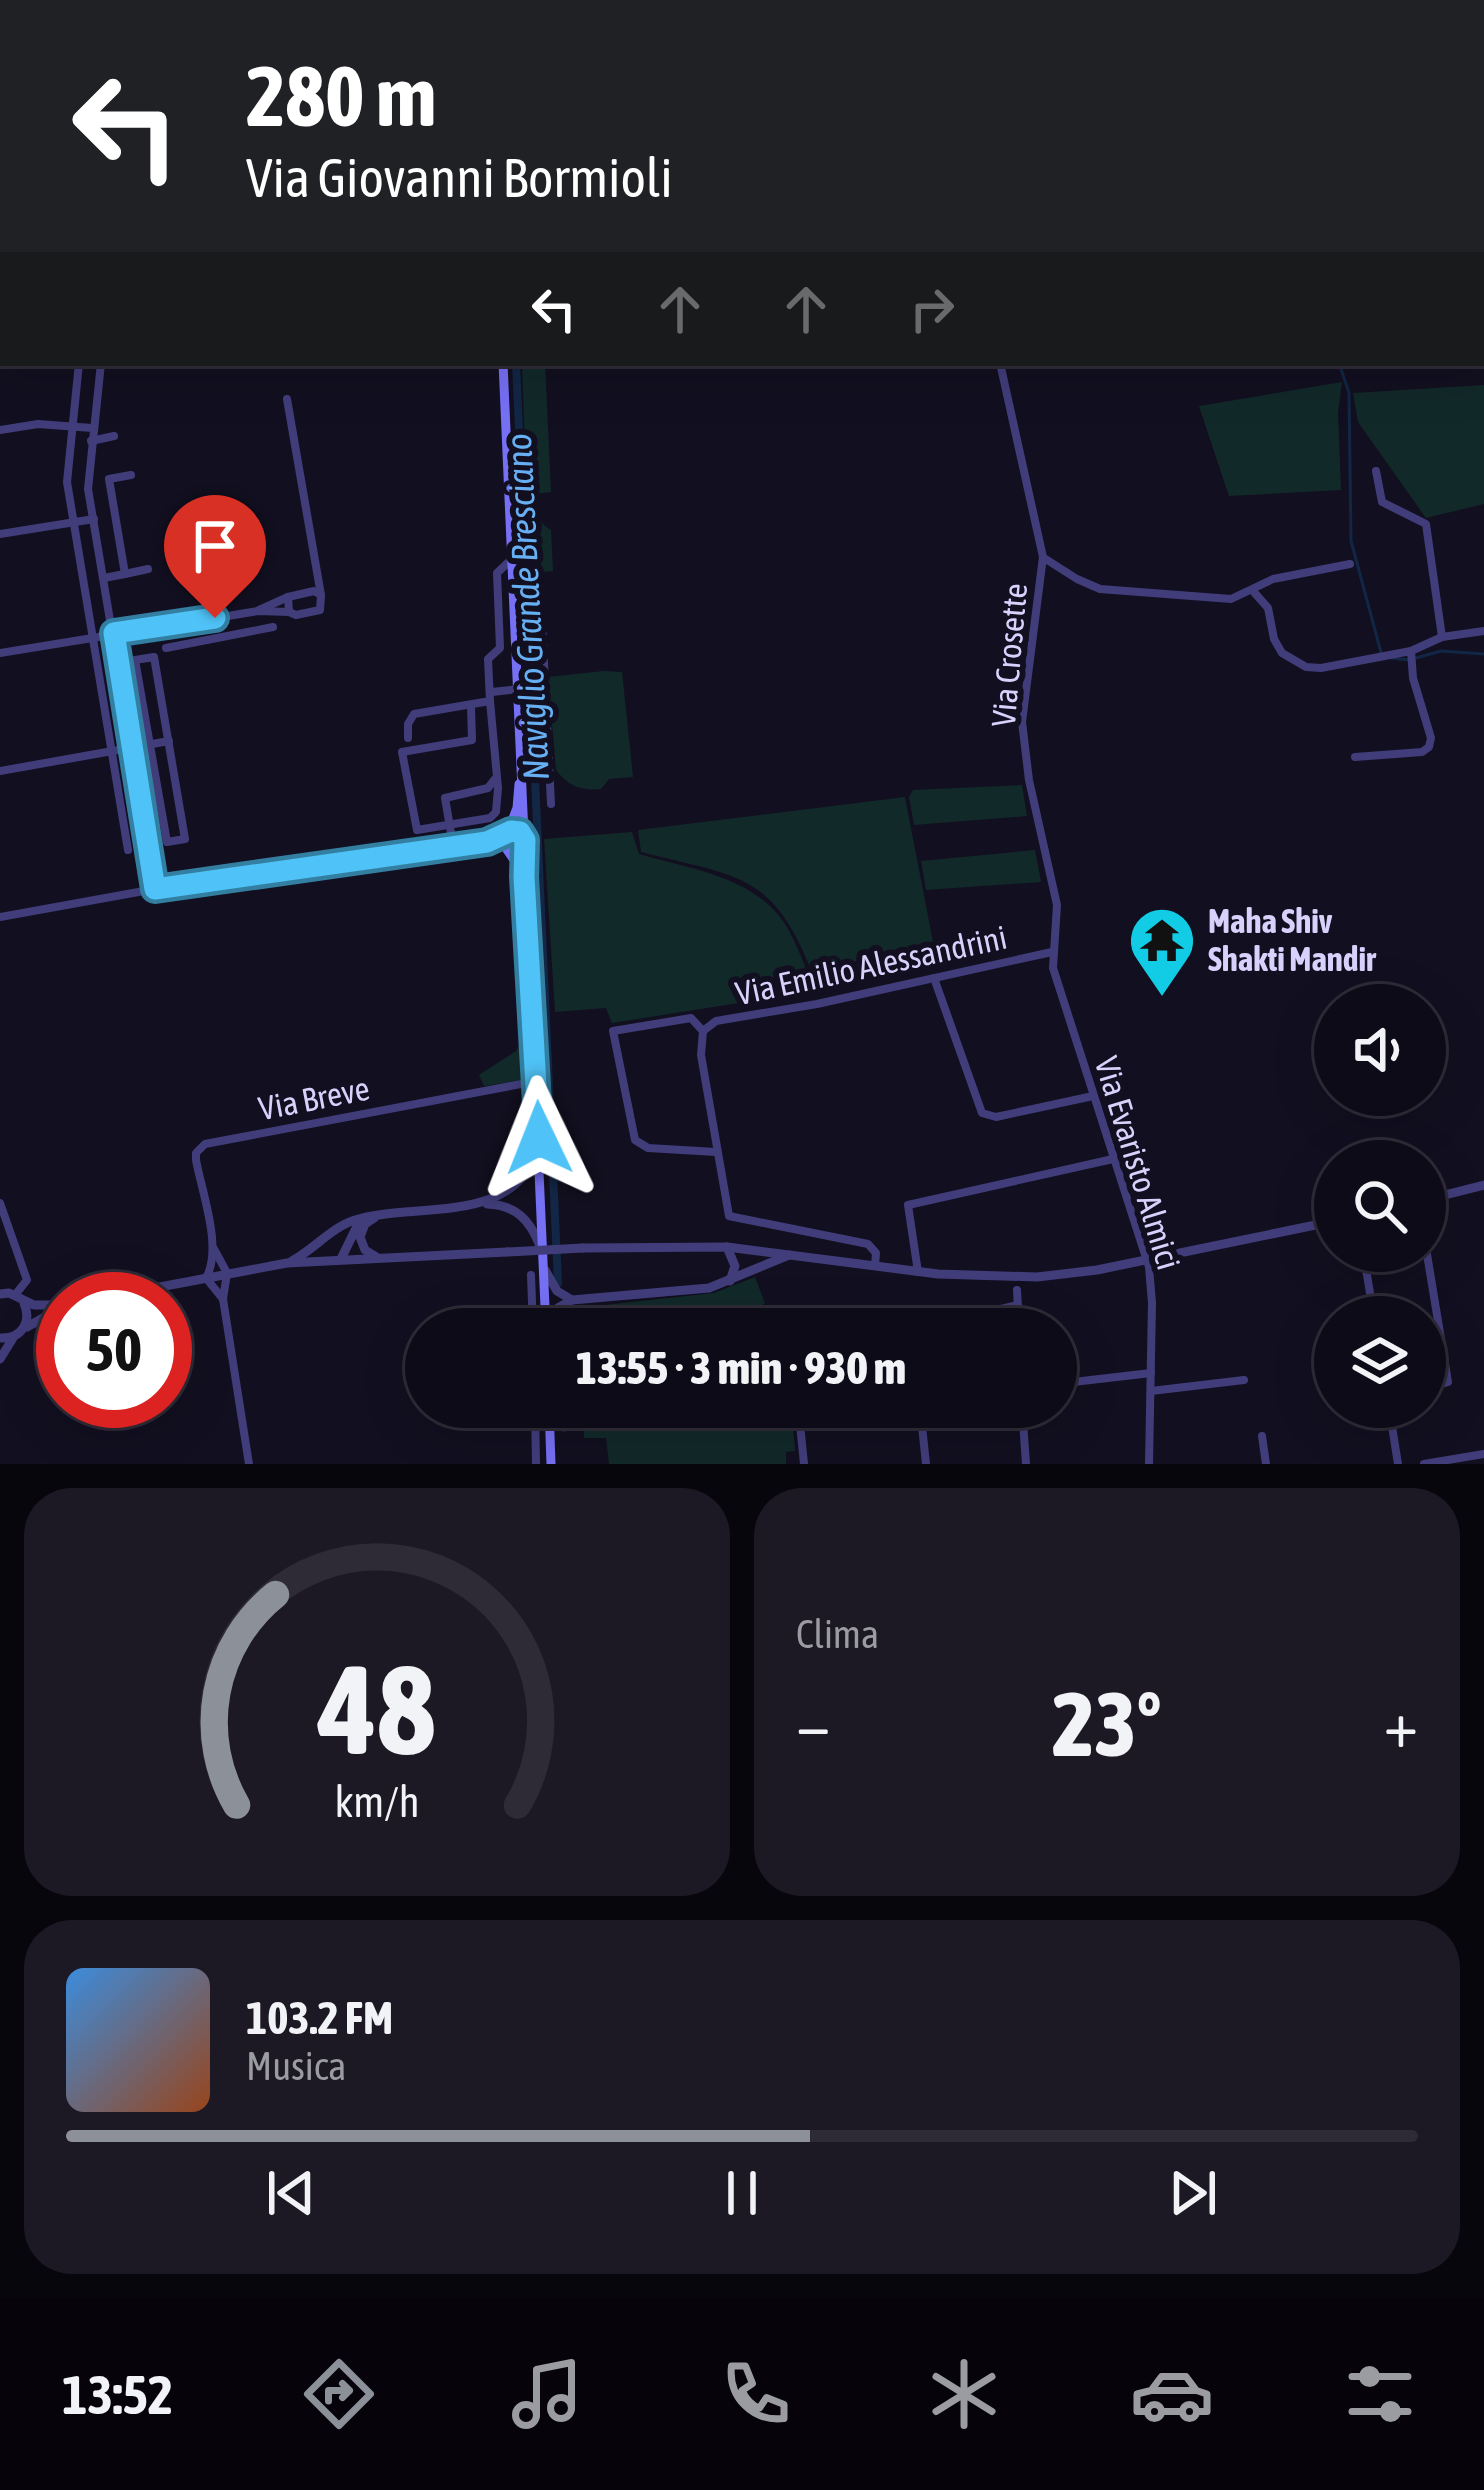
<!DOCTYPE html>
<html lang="it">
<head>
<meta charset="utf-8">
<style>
  body { margin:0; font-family:"Asap Condensed",sans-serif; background:#1c1925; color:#f1f3f6; height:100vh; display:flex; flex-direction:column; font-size:45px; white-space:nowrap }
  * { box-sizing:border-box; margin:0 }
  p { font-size:39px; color:#9b9ba2 }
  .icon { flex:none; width:66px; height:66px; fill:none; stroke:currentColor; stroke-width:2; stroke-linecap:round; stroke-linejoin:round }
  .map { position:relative; height:1464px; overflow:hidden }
  .panel { display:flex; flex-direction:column; gap:24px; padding:24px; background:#08060d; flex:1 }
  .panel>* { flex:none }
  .hud { position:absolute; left:0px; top:0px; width:1485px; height:366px; box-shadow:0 12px 48px #0002,0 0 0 3px #2e2b37; background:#202124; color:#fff; overflow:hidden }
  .controls { position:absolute; left:1314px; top:984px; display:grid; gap:24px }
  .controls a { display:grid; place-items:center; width:132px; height:132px; border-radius:50%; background:#0e0b18; box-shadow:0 12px 48px #0002,0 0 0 3px #2e2b37; font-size:60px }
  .speed { position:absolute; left:36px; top:1272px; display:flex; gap:24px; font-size:60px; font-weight:700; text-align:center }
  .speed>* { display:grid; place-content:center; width:156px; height:156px; border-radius:50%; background:#0e0b18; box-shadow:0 12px 48px #0002,0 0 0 3px #2e2b37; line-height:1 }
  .speed .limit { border:18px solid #d22; background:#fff; color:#111 }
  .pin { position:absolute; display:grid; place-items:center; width:102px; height:102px; color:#fff; margin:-123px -51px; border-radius:50% 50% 50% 0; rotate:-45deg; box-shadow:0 0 12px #0007 }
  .pin .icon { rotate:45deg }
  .me { position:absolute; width:132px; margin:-66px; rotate:358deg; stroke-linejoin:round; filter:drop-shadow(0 0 9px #0008) }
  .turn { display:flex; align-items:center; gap:42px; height:252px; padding:0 48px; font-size:54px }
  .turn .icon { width:156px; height:156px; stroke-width:2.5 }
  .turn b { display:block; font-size:84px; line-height:102px }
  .lanes { display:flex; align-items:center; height:114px; padding:0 48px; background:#0003; justify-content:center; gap:60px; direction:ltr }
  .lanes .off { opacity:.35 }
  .big { font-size:90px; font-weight:800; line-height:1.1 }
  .panel .tile { flex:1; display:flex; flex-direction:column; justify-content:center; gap:18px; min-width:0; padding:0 42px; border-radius:48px; background:#1c1925 }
  .panel .dial { align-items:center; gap:0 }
  .dial svg { height:312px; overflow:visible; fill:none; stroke:#2e2b37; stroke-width:7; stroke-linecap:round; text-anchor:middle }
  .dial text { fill:#f1f3f6; stroke:none }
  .song { display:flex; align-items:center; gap:36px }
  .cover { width:144px; height:144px; border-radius:18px; background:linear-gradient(135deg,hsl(210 70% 55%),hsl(20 70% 35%)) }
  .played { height:12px; border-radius:6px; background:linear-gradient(90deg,#8c9099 55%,#2e2b37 55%) }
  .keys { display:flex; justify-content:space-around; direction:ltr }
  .heat { display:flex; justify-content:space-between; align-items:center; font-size:66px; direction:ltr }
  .panel .tiles { flex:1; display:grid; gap:24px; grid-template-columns:1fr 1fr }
  .tile:last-child { grid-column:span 2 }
  .trip { position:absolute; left:405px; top:1308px; width:672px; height:120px; border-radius:60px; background:#0e0b18; box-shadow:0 12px 48px #0002,0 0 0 3px #2e2b37; font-weight:800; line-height:120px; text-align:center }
  .tab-bar { display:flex; height:192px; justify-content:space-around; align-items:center; background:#06040a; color:#9b9ba2 }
  .tab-bar .icon { width:84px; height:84px }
  .tab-bar .current { color:#8c9099 }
  .tab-bar b { font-size:54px; color:#f1f3f6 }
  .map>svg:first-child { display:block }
  .green { fill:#122929 }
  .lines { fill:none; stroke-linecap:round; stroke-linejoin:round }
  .stream { stroke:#122645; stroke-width:3 }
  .canal { stroke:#122645; stroke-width:8 }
  .minor { stroke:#413d7b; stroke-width:8 }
  .tertiary { stroke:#413d7b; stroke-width:9 }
  .secondary { stroke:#7670f4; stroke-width:9 }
  .rail-casing { stroke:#12cce6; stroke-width:8 }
  .rail { stroke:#120f20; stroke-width:3; stroke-dasharray:9; stroke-linecap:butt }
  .tertiary-bridge { stroke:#413d7b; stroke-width:9 }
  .route-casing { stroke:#337fa1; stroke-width:30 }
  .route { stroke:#4fc3f7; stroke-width:21 }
  .labels { text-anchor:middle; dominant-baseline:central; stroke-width:12; stroke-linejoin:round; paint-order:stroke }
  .street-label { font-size:33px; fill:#d7d1fb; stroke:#120f20 }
  .poi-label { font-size:33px; font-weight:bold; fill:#d7d1fb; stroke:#120f20; text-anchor:start }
  .water-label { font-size:36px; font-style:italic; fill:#67aff3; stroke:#120f20 }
</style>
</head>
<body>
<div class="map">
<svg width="1484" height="1464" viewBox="0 0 1484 1464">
  <rect width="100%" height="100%" fill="#120f20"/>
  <g class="green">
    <path d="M 545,363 L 551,492 L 535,494 C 536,509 536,522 551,530 L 553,571 L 529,573 L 522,364 Z"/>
    <polygon points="1342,382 1338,413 1341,490 1229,496 1199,406"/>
    <polygon points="1484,385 1484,504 1426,518 1358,422 1353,393"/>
    <path d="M 604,671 L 622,672 L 633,777 L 609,779 L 601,789 C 581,791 568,786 556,770 L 548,677 Z"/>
    <polygon points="1022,785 1027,816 914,825 909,797 913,790"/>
    <path d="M 905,797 L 933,942 L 812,972 C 772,871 737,877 641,852 L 638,830 Z"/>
    <path d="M 632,832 L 639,854 C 690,869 751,876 783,921 C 797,941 805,969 815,991 L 612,1023 L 606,1008 L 555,1012 L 544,839 Z"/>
    <polygon points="1035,850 1041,882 926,890 921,861"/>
    <polygon points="521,1041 523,1080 484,1086 479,1075 516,1051"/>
    <polygon points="755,1277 765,1303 761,1306 762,1329 585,1329 586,1307 714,1293"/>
    <polygon points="584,1407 796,1407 792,1415 795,1451 786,1452 786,1464 609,1464 606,1438 584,1438"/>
  </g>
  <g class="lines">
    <g class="stream">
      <polyline points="1339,363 1349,393 1351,541 1382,656"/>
      <polyline points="1391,658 1409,660 1441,651 1484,654"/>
    </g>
    <g class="canal">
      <polyline points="498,0 498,3"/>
      <polyline points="516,363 558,1283"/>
      <polyline points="564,1428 571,1421 571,1407"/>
    </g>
    <g class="minor">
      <polyline points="723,0 723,3"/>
      <polyline points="1223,0 1229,3"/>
      <polyline points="1347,0 1350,3"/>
      <polyline points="1462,0 1476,3"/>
      <polyline points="142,3 143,0"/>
      <polyline points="151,3 151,0"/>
      <polyline points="290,3 291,0"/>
      <polyline points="1243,3 1243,0"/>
      <polyline points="1337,3 1339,0"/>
      <polyline points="1482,4 1484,5"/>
      <polyline points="0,282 3,282"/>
      <polyline points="79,363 67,482 128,850"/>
      <polyline points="101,363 88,489 155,889"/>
      <polyline points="1000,363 1043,557 1022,722 1029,780 1057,905 1053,968 1149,1267 1152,1303 1149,1464"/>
      <polyline points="287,399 321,595"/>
      <polyline points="0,430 38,424 92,428"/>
      <polyline points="91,441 114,436"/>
      <polyline points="1376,471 1382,502 1426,524 1442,637"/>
      <polyline points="0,534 94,519"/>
      <polyline points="1044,558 1077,579 1100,589 1231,599 1273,579 1350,564"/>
      <polyline points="125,574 148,569"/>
      <polyline points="104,578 125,574 109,479 131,475"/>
      <polygon points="314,591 321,595 320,610 296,615 289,612 288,597"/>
      <polyline points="1253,591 1268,608 1274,639 1282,653 1306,667 1321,668 1411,651 1442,637 1484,631"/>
      <polyline points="259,610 288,597"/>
      <polyline points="515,620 542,622 551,804"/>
      <polyline points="166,648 273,627"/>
      <polyline points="0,653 258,611 289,612"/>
      <polygon points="154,657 185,839 167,842 135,660"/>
      <polyline points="492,692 519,689"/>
      <polyline points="471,706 472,740 402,752 417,830 490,818 496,812 498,788 490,701"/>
      <polyline points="408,738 408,724 414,714 490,701 488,659 500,648 497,573 512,559"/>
      <polyline points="1355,757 1422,752 1429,747 1431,738 1413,678 1411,651"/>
      <polyline points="0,771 169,741"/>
      <polyline points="453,845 445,798 488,788 495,779"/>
      <polyline points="0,917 155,889 478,843 505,835"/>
      <polyline points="934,978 982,1113 996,1117 1093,1096"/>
      <polyline points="703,1031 691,1018 613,1031 635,1140 648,1148 716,1152"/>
      <polyline points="0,1203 27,1280 15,1295"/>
      <polyline points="1425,1242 1448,1382 1425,1389"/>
      <polyline points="214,1249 227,1273 223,1299 249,1464"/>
      <polyline points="1363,1251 1374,1317"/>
      <polyline points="875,1266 876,1253 868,1244 729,1216 701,1055 703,1031 716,1021 817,1004 1052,952"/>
      <polyline points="918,1272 908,1205 1113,1159"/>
      <polyline points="531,1275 533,1329"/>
      <polyline points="1017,1290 1019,1329"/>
      <path d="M 223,1299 L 206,1278 C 223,1248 202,1193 196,1160 L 196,1153 L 205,1144 L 537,1081"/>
      <polyline points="914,1329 1018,1305"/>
      <polyline points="1056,1384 1151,1373"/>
      <polyline points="1151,1391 1244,1380"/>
      <polyline points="535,1407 536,1464"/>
      <polyline points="920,1407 926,1464"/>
      <polyline points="1022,1407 1026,1464"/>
      <polyline points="1389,1407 1398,1464"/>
      <polyline points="1262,1436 1266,1464"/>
      <polyline points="804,1464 799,1414 867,1407"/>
      <polyline points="1424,1464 1484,1454"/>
    </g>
    <g class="tertiary">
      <polyline points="1096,0 1100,3"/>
      <polyline points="1482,107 1484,107"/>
      <polyline points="1425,1200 1484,1185"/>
      <path d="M 487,1204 C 516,1205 530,1220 540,1246"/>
      <polyline points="374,1218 365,1224 360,1237 365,1250 378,1258"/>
      <polyline points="727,1247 735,1266 730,1281"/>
      <polyline points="583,1248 727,1247 938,1274 1037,1277 1097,1270 1335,1221"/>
      <polyline points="341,1259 359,1222"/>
      <path d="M 292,1261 C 313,1250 332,1227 355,1220 C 413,1202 515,1226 536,1150"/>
      <polyline points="545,1270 557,1291 572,1300"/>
      <polyline points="0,1294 9,1293 34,1305 63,1305"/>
      <polyline points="96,1299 287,1263 507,1252"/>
      <polyline points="27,1327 59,1309"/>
      <polyline points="547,1329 558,1308 572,1300 709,1288 789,1255"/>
      <path d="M 0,1338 C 22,1339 32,1322 24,1303"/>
      <polyline points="0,1359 13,1338"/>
    </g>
    <g class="secondary">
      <polyline points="487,0 487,3"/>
      <polyline points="503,363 546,1329"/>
      <polyline points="519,784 517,808 503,844 521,870"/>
      <polyline points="549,1407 551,1464"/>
    </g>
    <defs>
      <polyline id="rail" points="0,31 3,14"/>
    </defs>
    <use href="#rail" class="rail-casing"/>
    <use href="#rail" class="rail"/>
    <polyline class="tertiary-bridge" points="507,1252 583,1248"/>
  </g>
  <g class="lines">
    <defs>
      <polyline id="route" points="215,618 114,633 155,889 487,842 511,831 520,832 525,840 524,877 539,1138"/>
    </defs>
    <use href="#route" class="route-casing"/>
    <use href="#route" class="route"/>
  </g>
  <defs>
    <symbol id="temple-pin" viewBox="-11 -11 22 30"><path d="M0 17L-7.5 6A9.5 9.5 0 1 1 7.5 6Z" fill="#12cce6" stroke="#120f20"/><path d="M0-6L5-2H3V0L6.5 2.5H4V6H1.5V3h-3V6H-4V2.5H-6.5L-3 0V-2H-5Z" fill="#111"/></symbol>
  </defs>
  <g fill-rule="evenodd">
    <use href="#temple-pin" x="1124" y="902" width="76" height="104"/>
  </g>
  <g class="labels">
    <g class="street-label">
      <text transform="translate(1009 655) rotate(-85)">Via Crosette</text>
      <text transform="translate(871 965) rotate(-12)">Via Emilio Alessandrini</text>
      <text transform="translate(314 1098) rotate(-11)">Via Breve</text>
      <text transform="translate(1138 1163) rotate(73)">Via Evaristo Almici</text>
    </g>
    <g class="poi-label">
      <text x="1208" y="921">Maha Shiv<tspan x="1208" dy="38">Shakti Mandir</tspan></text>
    </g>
    <g class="water-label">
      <text transform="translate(527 607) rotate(-93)">Naviglio Grande Bresciano</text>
    </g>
  </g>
</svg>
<div class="controls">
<a><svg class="icon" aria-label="sound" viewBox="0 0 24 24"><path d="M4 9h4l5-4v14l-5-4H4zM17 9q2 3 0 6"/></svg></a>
<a><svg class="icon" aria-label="search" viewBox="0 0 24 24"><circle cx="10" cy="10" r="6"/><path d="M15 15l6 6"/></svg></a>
<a><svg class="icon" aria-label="layers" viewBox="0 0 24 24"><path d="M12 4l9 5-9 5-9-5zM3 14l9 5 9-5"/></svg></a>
</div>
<div class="speed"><div class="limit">50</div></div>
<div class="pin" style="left:215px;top:618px;background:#d93025"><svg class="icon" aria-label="arrive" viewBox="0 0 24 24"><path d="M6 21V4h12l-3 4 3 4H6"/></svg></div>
<svg class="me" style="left:539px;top:1138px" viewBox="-20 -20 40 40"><path d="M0-17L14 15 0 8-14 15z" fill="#4fc3f7" stroke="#fff" stroke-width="4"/></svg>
<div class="trip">13:55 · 3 min · 930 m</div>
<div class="hud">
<div class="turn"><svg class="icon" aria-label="left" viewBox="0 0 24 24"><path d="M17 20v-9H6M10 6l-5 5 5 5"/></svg><div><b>280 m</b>Via Giovanni Bormioli</div></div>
<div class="lanes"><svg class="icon" aria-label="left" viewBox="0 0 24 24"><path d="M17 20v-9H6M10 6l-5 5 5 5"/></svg><svg class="icon off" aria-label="ahead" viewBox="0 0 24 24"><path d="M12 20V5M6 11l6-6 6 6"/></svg><svg class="icon off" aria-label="ahead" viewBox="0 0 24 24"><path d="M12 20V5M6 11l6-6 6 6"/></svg><svg class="icon off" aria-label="right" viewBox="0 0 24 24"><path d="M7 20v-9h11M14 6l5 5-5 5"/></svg></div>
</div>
</div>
<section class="panel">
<div class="tiles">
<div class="tile dial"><svg viewBox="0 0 100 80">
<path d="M14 69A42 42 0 1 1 86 69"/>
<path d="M14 69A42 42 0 0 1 24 15" stroke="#8c9099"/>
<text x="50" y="56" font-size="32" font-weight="700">48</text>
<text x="50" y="72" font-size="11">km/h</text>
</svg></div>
<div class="tile"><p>Clima</p>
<div class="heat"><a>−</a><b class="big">23°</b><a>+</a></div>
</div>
<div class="tile">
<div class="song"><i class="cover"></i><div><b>103.2 FM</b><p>Musica</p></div></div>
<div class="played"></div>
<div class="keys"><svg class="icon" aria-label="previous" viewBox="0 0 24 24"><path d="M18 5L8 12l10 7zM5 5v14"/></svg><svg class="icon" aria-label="pause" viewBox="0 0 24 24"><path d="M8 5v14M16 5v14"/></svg><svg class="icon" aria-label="next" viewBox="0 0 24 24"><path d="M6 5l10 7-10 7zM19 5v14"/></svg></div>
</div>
</div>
</section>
<nav class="tab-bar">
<b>13:52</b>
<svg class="icon current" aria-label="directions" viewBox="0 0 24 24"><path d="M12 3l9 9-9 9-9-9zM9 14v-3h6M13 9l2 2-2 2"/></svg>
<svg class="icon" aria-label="music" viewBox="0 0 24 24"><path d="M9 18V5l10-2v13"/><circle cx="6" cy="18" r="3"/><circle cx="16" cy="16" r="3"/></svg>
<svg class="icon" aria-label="phone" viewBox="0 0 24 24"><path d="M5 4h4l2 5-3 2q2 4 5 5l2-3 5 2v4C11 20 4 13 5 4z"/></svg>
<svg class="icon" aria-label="climate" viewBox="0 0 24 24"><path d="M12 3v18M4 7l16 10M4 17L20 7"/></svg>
<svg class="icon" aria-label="car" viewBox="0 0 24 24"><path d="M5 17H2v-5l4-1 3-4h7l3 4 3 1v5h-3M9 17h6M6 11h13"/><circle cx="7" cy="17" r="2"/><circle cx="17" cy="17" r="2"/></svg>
<svg class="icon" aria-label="filters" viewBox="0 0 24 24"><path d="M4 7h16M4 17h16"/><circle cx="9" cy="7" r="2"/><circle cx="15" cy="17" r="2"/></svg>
</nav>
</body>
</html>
